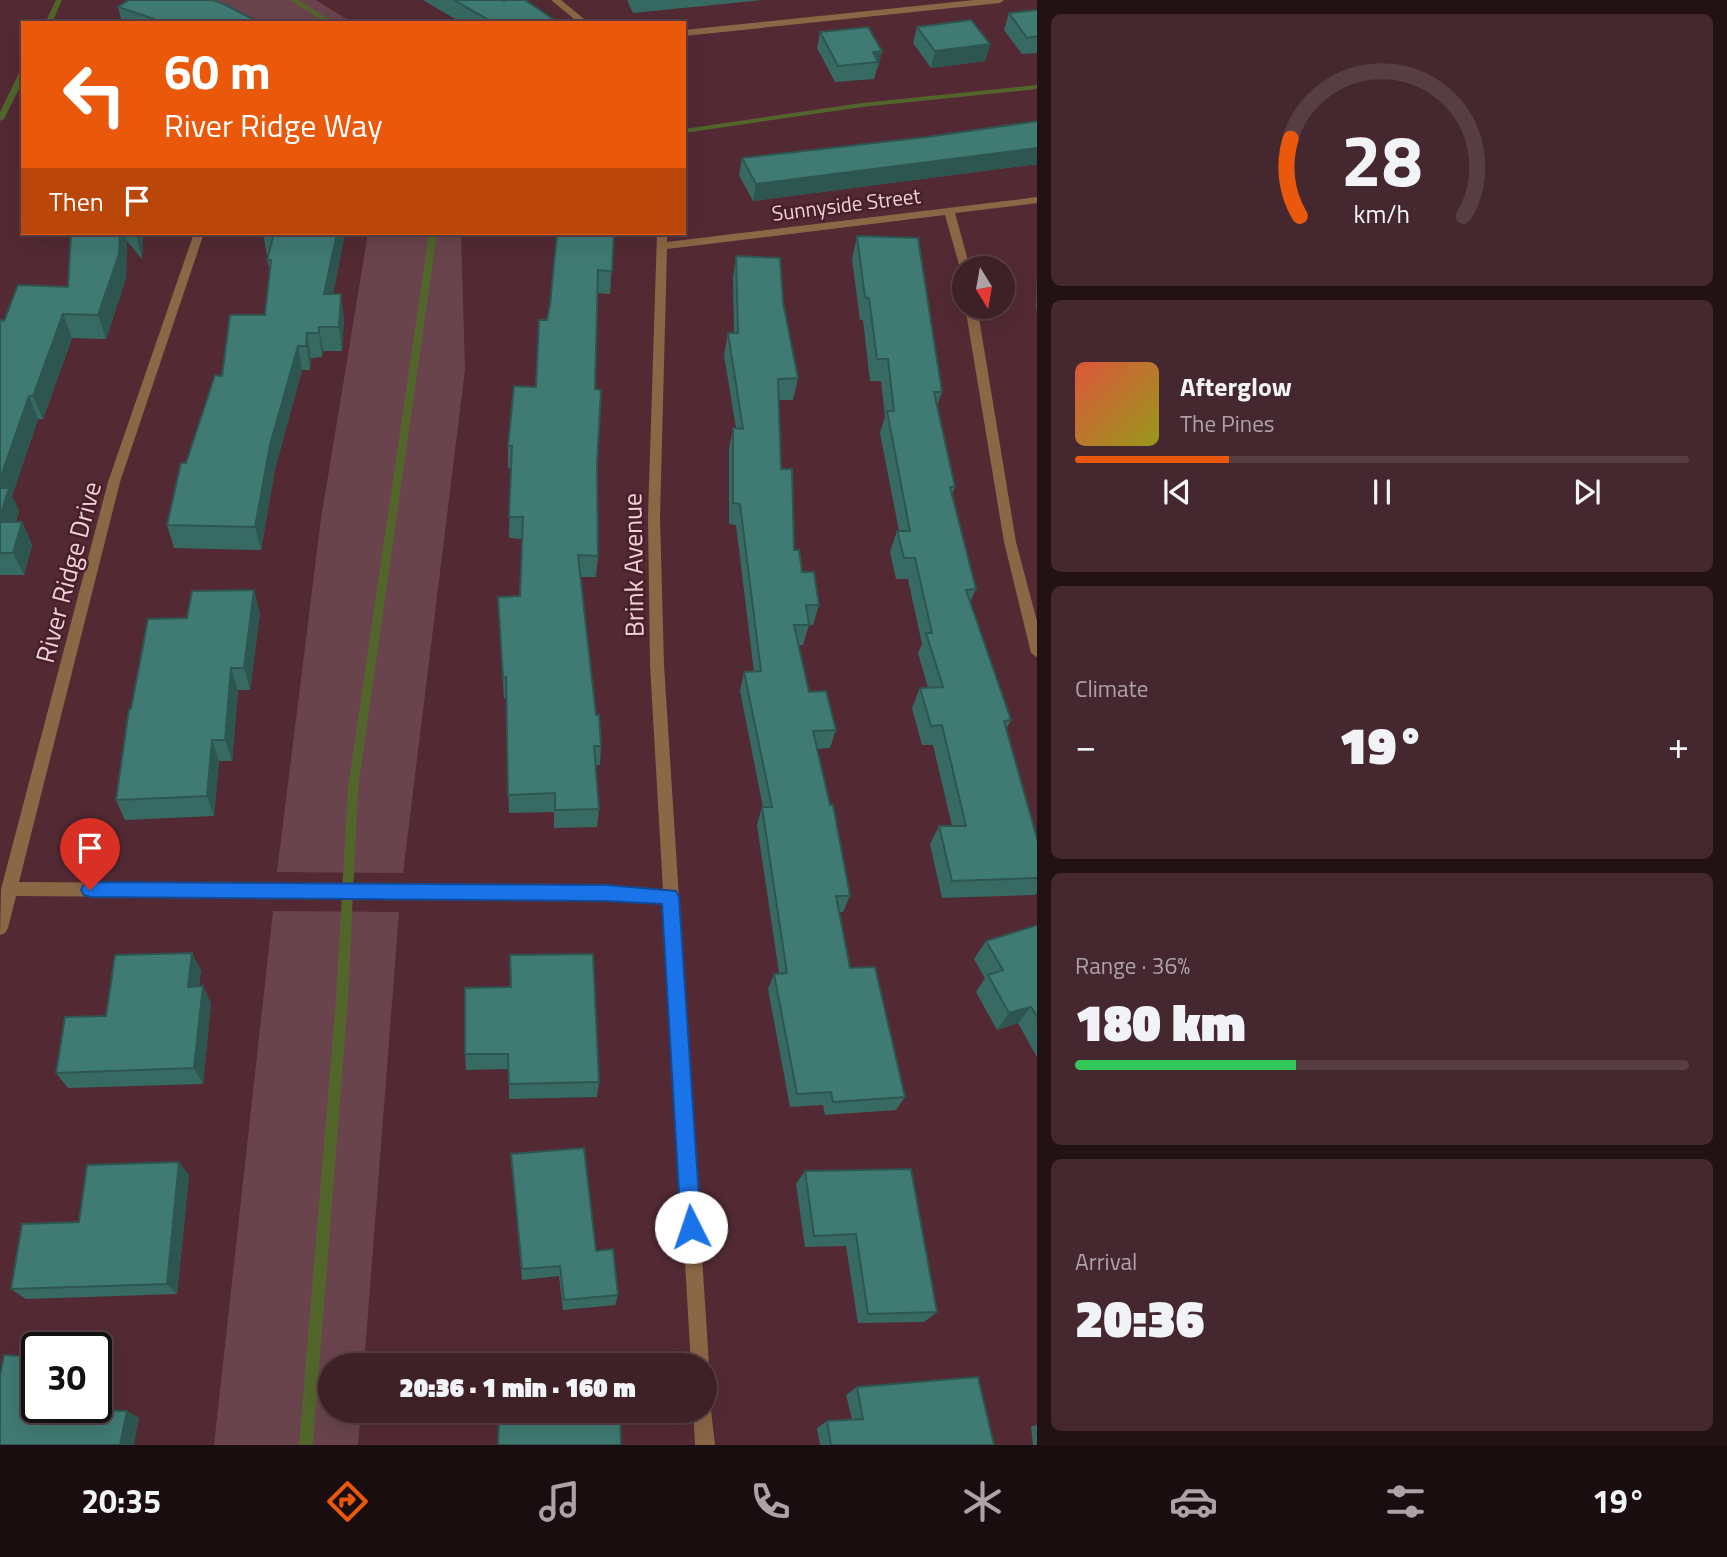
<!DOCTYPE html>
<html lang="en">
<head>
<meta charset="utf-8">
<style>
  body { margin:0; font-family:"Titillium Web",sans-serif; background:#45282f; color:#f1f3f6; height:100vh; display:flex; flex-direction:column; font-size:26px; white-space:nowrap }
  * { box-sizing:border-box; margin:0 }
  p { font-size:23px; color:#ada3a7 }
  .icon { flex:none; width:38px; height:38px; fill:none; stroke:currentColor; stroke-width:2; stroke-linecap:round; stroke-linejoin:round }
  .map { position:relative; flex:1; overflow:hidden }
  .side { display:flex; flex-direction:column; gap:14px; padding:14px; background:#221215; width:690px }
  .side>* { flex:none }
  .top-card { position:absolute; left:21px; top:21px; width:665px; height:214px; border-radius:0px; box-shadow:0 7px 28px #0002,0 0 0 2px #573e44; background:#ea580c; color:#fff; overflow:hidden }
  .needle { width:46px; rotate:169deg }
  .controls { position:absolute; left:952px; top:256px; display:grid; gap:14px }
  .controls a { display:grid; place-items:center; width:63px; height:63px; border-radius:50%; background:#3e2027; box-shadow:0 7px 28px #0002,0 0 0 2px #573e44; font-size:35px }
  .speed { position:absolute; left:21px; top:1332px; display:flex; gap:14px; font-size:35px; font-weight:700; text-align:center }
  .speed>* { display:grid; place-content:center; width:91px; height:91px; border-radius:50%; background:#3e2027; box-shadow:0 7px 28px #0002,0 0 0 2px #573e44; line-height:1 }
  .speed .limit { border:4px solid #111; border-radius:10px; background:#fff; color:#111 }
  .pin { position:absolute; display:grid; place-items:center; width:60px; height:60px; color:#fff; margin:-72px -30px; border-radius:50% 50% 50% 0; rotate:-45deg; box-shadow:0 0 7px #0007 }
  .pin .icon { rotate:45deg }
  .me { position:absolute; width:77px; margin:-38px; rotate:356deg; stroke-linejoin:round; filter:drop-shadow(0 0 5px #0008) }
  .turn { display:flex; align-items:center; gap:24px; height:147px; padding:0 28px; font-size:32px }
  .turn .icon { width:91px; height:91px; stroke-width:2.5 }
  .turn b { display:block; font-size:49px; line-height:60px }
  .then { display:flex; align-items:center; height:66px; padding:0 28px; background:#0003; gap:14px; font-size:26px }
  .big { font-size:52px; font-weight:800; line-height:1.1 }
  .side .widget { flex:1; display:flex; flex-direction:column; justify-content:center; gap:10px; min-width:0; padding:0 24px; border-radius:10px; background:#45282f }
  .side .dial { align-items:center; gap:0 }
  .dial svg { height:182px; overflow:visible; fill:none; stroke:#573e44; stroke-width:7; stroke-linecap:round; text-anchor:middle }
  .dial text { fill:#f1f3f6; stroke:none }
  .song { display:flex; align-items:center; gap:21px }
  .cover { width:84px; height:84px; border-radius:10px; background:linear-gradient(135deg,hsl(10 70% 55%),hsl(60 70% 35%)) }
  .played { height:7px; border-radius:4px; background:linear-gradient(90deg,#ea580c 25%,#573e44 25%) }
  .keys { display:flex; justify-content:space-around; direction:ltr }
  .heat { display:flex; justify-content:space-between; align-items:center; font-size:38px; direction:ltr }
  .charge { height:10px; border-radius:5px; background:linear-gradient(90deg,#34c759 36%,#573e44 0) }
  .trip { position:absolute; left:318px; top:1353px; width:399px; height:70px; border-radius:35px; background:#3e2027; box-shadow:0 7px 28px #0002,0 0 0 2px #573e44; font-weight:800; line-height:70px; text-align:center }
  .menu { display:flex; height:112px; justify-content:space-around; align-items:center; background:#190d10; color:#ada3a7 }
  .menu .icon { width:49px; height:49px }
  .menu .selected { color:#ea580c }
  .menu b { font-size:32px; color:#f1f3f6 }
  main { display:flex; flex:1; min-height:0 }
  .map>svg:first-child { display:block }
  .green { fill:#6a444c }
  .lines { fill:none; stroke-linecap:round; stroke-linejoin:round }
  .stream { fill:#52662c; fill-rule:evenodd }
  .minor { fill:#8a6745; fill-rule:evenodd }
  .wall { fill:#376a63 }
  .shaded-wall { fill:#2d5650 }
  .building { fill:#407b73; stroke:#2d5650; stroke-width:2 }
  .route { fill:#1a73e8; stroke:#114b97; stroke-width:2 }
  .labels { text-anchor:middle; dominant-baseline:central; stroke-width:5; stroke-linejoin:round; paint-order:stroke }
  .far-street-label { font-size:21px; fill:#eed2d8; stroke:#481f2a }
  .street-label { font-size:26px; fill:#eed2d8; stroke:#481f2a }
</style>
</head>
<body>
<main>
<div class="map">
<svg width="1038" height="1445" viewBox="0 0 1038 1445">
  <rect width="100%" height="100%" fill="#532a34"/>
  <g class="green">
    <polygon points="211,0 316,0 353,23 241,23"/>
    <polygon points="368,233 461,233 465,369 403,873 277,872 321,519"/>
    <polygon points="273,911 399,912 364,1365 331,1365 331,1410 361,1411 358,1445 214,1445"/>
  </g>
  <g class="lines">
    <g class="stream">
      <polygon points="56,0 62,0 52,23 45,23"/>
      <polygon points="290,0 298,0 335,23 327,23"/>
      <polygon points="20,71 23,71 23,81 4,119 0,121 0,112"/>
      <polygon points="1038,85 1038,89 862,107 684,133 684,129 862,103"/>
      <polygon points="429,233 437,233 358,788 348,999 313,1445 299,1445 336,999 348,788"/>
    </g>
    <g class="minor">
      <polygon points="551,0 561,0 589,23 579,23"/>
      <polygon points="974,0 1004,0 1000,3 684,36 684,30"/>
      <polygon points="1038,197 1038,203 955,213 970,268 964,268 964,271 960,268 945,215 667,249 660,517 664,665 709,1365 707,1372 705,1365 691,1365 664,903 606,900 16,896 8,928 5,933 0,935 1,889 108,482 194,233 204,233 120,482 19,882 606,886 663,890 650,665 648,517 657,233 667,233 667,242"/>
      <polygon points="965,306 977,306 1016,542 1038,625 1038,658 1031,653 1004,542"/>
      <polygon points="705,1402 709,1403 711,1410 715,1445 695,1445 693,1410 705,1410"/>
    </g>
  </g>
  <g class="wall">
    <polygon points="423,0 502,0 555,23 462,23"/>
    <polygon points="627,0 763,0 633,13"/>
    <polygon points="118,7 260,23 122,23"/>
    <polygon points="1038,10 1038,53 1022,54 1004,30 1009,13"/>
    <polygon points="917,27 990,44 985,61 931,68 913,43"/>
    <polygon points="820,32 882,51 878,68 877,68 874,79 835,82 817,48"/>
    <polygon points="1038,121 1038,164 753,201 739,175 742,158 927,137"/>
    <polygon points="71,233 143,233 142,259 127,241 126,278 106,339 72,338 43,419 38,419 12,496 19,511 16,522 22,522 32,545 24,575 0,575 0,320 4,321 68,287"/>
    <polygon points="263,233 345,233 333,294 344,318 342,351 323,351 322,357 311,358 310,370 302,370 275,469 261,550 174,548 167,525 186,463 222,376 265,315 270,274"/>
    <polygon points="614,233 610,294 598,293 595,389 597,464 598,556 596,577 580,577 596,715 601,746 600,765 596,765 599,809 597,827 554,828 554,812 509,813 506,698 504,698 498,597 520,596 522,539 509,538 511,468 508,468 508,446 536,387 547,320"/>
    <polygon points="857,236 942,392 937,406 955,487 952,495 976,589 970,602 1011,720 1006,729 1038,842 1038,892 1035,895 942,898 930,844 939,826 952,826 933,745 922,745 912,708 920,688 928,688 918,653 922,644 908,579 896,579 890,552 897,531 899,531 880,433 885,417 881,381 870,381 863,320 860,320 852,259"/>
    <polygon points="1038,245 1038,315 1036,308"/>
    <polygon points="736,256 783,302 798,378 793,400 779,400 781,469 794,550 802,572 819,605 813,625 809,625 803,645 798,645 809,692 836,730 830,748 817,749 850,896 843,912 839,912 850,968 905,1097 896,1110 825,1115 823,1105 790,1107 768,989 774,974 779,973 757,825 762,807 763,807 740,691 744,672 754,672 736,525 729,524 729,449 733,428 736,428 724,355 728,333 734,333 733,278"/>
    <polygon points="260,613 250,690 238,690 232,761 219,761 214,816 125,820 116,800 131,709 187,618"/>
    <polygon points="1038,925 1038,1059 1018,1023 997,1030 976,992 985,978 974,959 986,941"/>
    <polygon points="192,953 201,971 199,986 211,1003 203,1084 68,1088 56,1073 106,1016"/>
    <polygon points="510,987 599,1082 597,1097 509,1099 509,1069 466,1070 465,1054"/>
    <polygon points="511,1154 596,1251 618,1295 615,1305 563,1310 559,1276 522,1280"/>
    <polygon points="805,1171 937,1312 924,1322 858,1323 846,1246 805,1247 796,1184"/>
    <polygon points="189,1175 177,1294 26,1299 11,1289 79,1222"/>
    <polygon points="857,1387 994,1445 820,1445 817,1428 827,1421 852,1419 846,1395"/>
    <polygon points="1038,1424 1038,1445 1033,1445 1031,1427"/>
  </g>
  <g class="shaded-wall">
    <polygon points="990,44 985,61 931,68 935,51"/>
    <polygon points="882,51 878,68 877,68 878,62 873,52"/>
    <polygon points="1038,148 1038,164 753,201 756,184"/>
    <polygon points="120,233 124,233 127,241 126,278 106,339 98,315"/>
    <polygon points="136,233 143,233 142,259 136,235"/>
    <polygon points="337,233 345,233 328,319 324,294"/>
    <polygon points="341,294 344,318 342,351 339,327"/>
    <polygon points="63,314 72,338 43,419 33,396"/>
    <polygon points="319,327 323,351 322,357 319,333"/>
    <polygon points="307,333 311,358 310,370 306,346"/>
    <polygon points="298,346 302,370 275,469 261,550 255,527 270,445"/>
    <polygon points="29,396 38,419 12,496 19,511 9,544 0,525 0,479"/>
    <polygon points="22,522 32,545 24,575 13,553"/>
    <polygon points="254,590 260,613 250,690 244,668"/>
    <polygon points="231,668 238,690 232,761 225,740"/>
    <polygon points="212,740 219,761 214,816 207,796"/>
    <polygon points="192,953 201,971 197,1003 188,987"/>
    <polygon points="203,986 211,1003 203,1084 194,1068"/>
    <polygon points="1031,1007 1018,1023 997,1030 1009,1013"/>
    <polygon points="179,1162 189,1175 177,1294 167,1284"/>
    <polygon points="100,1359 112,1368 103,1417 90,1410 90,1407 96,1407 96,1377"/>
    <polygon points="127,1411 139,1418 134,1445 120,1445"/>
  </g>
  <g class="building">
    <polygon points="129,0 212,0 224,4 260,23 150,23 154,19 118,7"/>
    <polygon points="454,0 502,0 504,1 506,0 525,0 553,19 555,23 494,23"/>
    <polygon points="1038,10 1038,36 1027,38 1009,13"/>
    <polygon points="971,20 990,44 935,51 917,27"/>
    <polygon points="868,27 882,51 873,52 878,62 838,66 820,32"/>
    <polygon points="1038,121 1038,148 756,184 742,158 927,137"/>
    <polygon points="71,233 120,233 119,254 98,315 63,314 33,396 29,396 0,479 0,320 4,321 18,285 68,287"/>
    <polygon points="262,233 337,233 324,294 341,294 339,327 319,327 319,333 307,333 306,346 298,346 270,445 255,527 167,525 181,463 186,463 215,375 222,376 230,315 265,315 271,260 267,260 274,233"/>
    <polygon points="557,233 614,233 612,271 598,270 595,389 601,390 597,464 598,556 578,555 596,715 599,715 601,746 594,746 599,809 555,810 555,793 508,795 506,677 503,678 498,597 520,596 523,517 509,517 512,446 508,446 514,386 536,387 539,320 547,320 550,305"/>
    <polygon points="857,236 918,238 942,392 934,392 955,487 950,487 976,589 966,590 1011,720 1004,721 1038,842 1038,878 952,881 939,826 966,826 942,725 931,726 920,688 943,687 926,633 932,633 915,558 904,558 897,531 910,531 887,411 894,411 888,359 877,359 869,298 865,297"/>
    <polygon points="736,256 780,258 783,302 798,378 778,379 781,469 792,469 794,550 799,550 802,572 814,572 819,605 806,605 809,625 794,625 809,692 826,691 836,730 813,731 830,805 833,805 850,896 836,896 850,968 875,967 905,1097 833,1102 831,1092 797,1094 774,974 787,973 762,807 772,807 744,672 761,671 740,504 733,503 733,428 743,429 728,333 738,333"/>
    <polygon points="0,488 9,488 0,516"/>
    <polygon points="0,522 22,522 13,553 0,553"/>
    <polygon points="254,590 244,668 231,668 225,740 212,740 207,796 116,800 129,709 131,709 148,619 187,618 192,591"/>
    <polygon points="1038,925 1038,1018 1031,1007 1009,1013 988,975 1003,970 986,941"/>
    <polygon points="192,953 188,987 203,986 194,1068 56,1073 65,1017 106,1016 115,955"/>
    <polygon points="593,954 599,1082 509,1084 508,1054 465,1054 465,988 511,987 510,955"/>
    <polygon points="584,1148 596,1251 613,1249 618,1295 564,1300 560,1266 522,1269 511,1154"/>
    <polygon points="179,1162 167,1284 11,1289 22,1224 79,1222 87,1165"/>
    <polygon points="911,1169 937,1312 868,1314 856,1234 814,1236 805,1171"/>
    <polygon points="4,1355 37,1357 37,1407 90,1407 90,1410 127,1411 120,1445 0,1445 0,1375"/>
    <polygon points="96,1359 100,1359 96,1377"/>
    <polygon points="978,1377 994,1445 831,1445 827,1421 863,1419 857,1387"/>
    <polygon points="517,1410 620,1410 621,1445 498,1445 499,1414 517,1414"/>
  </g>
  <polygon class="route" points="90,882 606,885 676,891 679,897 701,1227 698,1234 691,1237 684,1234 681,1227 662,904 606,901 90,897 84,895 81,890 84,884"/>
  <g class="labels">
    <g class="far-street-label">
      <text transform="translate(846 204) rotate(-7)">Sunnyside Street</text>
    </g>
    <g class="street-label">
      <text transform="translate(633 565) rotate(-91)">Brink Avenue</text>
      <text transform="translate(68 572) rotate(-75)">River Ridge Drive</text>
    </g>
  </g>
</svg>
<div class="controls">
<a><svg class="needle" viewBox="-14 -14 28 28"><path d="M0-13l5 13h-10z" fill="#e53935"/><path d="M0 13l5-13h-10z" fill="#ada3a7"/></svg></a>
</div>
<div class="speed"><div class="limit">30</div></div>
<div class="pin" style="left:90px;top:890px;background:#d93025"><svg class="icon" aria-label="arrive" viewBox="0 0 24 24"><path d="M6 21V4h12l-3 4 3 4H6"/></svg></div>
<svg class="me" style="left:691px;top:1227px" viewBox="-20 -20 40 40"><circle r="19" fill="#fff"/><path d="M0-13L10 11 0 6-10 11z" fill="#1a73e8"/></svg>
<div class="trip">20:36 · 1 min · 160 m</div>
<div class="top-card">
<div class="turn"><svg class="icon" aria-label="left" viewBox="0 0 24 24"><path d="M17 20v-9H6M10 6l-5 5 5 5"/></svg><div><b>60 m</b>River Ridge Way</div></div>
<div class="then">Then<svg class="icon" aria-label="arrive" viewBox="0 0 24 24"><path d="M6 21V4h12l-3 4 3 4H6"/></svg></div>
</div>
</div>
<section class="side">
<div class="widget dial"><svg viewBox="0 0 100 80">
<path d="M14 69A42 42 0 1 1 86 69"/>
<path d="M14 69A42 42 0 0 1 10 35" stroke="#ea580c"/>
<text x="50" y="56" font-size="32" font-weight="700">28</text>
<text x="50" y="72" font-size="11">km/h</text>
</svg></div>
<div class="widget">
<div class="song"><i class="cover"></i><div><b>Afterglow</b><p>The Pines</p></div></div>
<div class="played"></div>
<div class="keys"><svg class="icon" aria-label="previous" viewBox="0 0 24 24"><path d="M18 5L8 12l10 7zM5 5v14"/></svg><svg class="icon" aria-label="pause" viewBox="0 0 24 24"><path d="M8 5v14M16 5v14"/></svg><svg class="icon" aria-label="next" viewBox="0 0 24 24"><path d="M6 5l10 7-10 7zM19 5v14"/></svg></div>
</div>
<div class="widget"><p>Climate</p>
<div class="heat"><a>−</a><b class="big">19°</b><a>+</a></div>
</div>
<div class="widget"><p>Range · 36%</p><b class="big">180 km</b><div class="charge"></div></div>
<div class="widget"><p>Arrival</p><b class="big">20:36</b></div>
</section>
</main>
<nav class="menu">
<b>20:35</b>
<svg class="icon selected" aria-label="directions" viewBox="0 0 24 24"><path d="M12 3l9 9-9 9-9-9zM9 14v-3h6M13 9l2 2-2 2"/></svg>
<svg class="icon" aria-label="music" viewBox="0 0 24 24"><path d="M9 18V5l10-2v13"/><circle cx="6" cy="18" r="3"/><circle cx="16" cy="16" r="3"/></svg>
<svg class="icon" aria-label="phone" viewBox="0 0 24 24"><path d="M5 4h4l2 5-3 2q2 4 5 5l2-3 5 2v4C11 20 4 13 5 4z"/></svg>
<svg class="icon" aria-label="climate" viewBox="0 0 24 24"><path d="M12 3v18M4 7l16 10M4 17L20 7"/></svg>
<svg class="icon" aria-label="car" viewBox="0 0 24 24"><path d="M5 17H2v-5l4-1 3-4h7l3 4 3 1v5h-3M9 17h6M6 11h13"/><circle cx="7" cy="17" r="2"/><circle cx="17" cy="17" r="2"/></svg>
<svg class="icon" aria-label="filters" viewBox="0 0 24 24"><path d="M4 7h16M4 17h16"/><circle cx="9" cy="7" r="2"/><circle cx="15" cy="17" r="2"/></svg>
<b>19°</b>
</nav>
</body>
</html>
